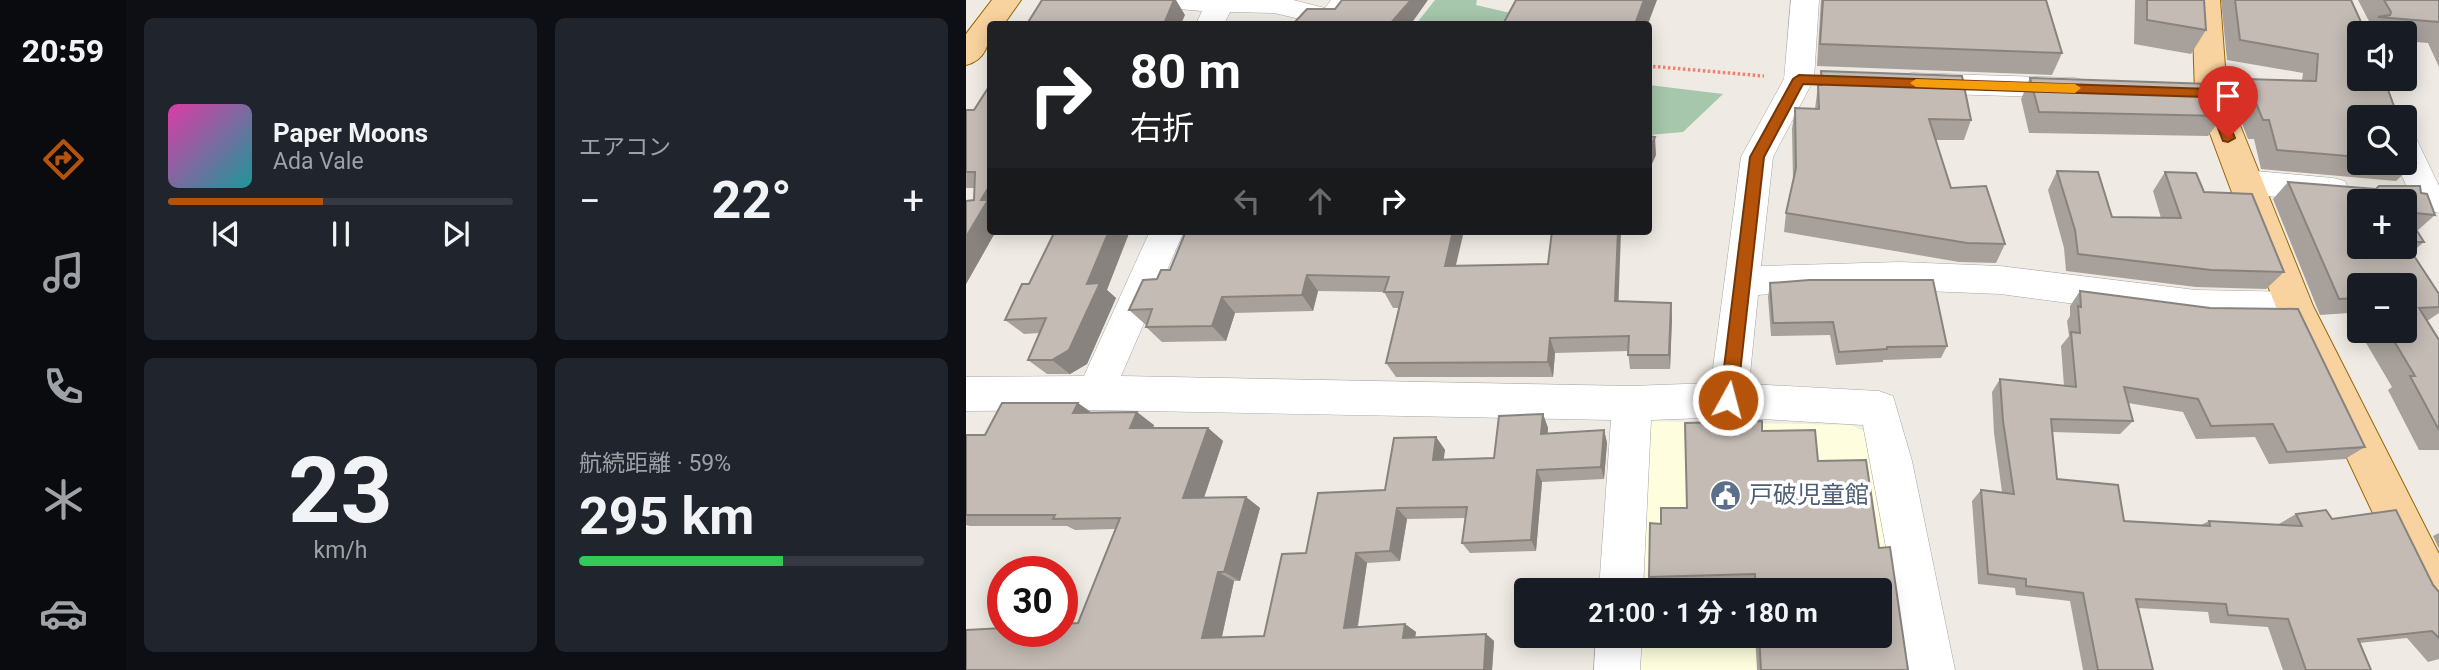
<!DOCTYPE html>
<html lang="ja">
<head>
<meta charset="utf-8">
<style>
  body { margin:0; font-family:Roboto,"Noto Sans JP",sans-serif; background:#20242c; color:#f1f3f6; height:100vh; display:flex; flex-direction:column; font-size:26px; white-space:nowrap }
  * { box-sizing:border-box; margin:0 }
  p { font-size:23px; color:#9ea1a6 }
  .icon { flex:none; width:38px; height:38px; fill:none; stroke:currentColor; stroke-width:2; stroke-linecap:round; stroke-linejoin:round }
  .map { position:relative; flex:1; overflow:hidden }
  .details { display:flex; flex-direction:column; gap:18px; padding:18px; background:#0d0f14; width:840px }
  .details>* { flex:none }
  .banner { position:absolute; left:21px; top:21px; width:665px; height:214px; border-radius:7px; box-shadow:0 4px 18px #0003; background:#202124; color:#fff; overflow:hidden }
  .buttons { position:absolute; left:1381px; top:21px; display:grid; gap:14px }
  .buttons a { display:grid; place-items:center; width:70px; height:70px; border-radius:7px; background:#171b24; box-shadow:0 4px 18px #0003; font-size:35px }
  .speed { position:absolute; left:21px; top:556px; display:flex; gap:14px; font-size:35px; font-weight:700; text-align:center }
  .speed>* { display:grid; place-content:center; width:91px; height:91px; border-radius:50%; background:#171b24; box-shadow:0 4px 18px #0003; line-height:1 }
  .speed .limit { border:10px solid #d22; background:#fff; color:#111 }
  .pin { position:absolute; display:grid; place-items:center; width:60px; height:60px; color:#fff; margin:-72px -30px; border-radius:50% 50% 50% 0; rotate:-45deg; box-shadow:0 0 7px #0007 }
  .pin .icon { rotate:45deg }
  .me { position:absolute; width:77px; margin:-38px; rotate:7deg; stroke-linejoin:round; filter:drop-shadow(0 0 5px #0008) }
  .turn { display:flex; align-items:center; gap:24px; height:147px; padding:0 28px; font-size:32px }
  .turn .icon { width:91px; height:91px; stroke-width:2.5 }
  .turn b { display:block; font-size:49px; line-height:60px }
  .lanes { display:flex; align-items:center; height:66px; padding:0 28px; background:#0003; justify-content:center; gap:35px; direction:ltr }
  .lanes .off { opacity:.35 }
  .big { font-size:52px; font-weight:700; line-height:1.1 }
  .details .widget { flex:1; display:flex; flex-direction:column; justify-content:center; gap:10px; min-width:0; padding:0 24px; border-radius:10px; background:#20242c }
  .details .dial { align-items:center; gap:0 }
  .dial b { font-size:91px; line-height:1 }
  .song { display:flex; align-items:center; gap:21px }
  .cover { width:84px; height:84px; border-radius:10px; background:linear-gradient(135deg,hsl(320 70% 55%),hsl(180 70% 35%)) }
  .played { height:7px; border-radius:4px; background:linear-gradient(90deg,#b45309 45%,#363941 45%) }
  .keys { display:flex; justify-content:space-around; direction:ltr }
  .heat { display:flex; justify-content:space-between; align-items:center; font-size:38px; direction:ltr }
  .charge { height:10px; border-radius:5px; background:linear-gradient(90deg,#34c759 59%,#363941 0) }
  .details .tiles { flex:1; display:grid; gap:18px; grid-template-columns:repeat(2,1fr) }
  .trip { position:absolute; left:548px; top:578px; width:378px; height:70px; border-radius:7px; background:#171b24; box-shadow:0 4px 18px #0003; font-weight:700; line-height:70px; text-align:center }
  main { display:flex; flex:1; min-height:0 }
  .menu { display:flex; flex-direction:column; width:126px; justify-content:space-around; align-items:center; background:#090b0e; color:#9ea1a6 }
  .menu .icon { width:49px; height:49px }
  .menu .active { color:#b45309 }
  .menu b { font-size:32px; color:#f1f3f6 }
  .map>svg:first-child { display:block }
  .education { fill:#fefede }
  .cemetery { fill:#a6c7ab }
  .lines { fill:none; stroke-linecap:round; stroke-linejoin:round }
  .minor-casing { stroke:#a5a5a5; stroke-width:1 }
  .major-casing { stroke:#946604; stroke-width:2 }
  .path { stroke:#f67e6e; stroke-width:3.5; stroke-dasharray:2.5 2.5; stroke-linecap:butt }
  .minor { fill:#fff; fill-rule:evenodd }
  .major { fill:#f9d39f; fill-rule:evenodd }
  .wall { fill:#a8a19b }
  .shaded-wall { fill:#88837e }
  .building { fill:#c3bbb4; stroke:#88837e; stroke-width:2; fill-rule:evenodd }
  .route { fill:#b45309; stroke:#753606; stroke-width:2 }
  .slow { fill:#f59e0b }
  .labels { text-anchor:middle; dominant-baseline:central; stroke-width:7; stroke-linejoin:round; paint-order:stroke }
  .service-label { font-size:24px; fill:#4e5e75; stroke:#fff; text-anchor:start }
</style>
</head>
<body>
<main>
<nav class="menu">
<b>20:59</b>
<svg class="icon active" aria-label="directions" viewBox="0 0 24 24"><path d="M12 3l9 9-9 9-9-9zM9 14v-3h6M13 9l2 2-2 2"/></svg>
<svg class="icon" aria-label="music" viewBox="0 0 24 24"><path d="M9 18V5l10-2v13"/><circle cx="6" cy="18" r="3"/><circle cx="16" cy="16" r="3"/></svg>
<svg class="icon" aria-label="phone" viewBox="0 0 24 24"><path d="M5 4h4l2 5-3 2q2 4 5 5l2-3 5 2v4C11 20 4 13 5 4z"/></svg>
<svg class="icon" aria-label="climate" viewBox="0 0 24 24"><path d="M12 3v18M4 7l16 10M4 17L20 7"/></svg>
<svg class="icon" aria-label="car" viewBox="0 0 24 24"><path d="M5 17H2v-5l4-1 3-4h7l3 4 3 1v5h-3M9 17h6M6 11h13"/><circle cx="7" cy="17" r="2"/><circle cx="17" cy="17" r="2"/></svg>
</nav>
<section class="details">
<div class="tiles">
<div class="widget">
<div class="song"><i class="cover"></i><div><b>Paper Moons</b><p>Ada Vale</p></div></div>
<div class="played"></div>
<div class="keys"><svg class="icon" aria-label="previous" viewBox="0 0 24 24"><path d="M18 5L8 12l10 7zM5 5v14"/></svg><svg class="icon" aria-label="pause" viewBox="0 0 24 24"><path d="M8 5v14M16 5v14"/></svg><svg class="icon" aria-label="next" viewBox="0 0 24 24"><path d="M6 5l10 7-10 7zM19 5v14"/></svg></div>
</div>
<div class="widget"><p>エアコン</p>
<div class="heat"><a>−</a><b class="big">22°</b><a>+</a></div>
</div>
<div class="widget dial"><b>23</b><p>km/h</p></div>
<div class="widget"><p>航続距離 · 59%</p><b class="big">295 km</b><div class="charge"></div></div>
</div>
</section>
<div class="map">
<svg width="1473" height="670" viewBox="0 0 1473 670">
  <rect width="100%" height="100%" fill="#efebe4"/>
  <polygon class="education" points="678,421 885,425 911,437 940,670 669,670 671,635 914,635 914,590 672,590"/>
  <g class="cemetery">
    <polygon points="469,0 511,0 510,5 557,16 553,24 450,24"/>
    <polygon points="683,85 757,94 717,132 683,135"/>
  </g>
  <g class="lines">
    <defs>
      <g id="minor">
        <polygon points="174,0 327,0 359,8 365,0 394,0 374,24 355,24 308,13 264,12 258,24 230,24 236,11 178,6"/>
        <polygon points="825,0 853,0 848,79 807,157 795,266 934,262 1034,266 1230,290 1329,292 1342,296 1347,307 1342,318 1329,322 1230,320 1034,294 934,290 840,291 792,295 783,384 913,391 927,396 946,461 989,670 943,670 897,425 762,417 685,420 677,590 633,590 645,420 129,410 0,411 0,377 118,376 184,231 218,231 155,376 666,386 745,383 775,157 818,79"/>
        <polygon points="946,73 1109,78 1120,81 1124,88 1120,95 1109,98 946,93 936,90 931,83 936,76"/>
        <polygon points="1438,133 1449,136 1473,186 1473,213 1450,207 1430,163 1438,163"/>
        <polygon points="1279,170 1367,178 1379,181 1383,190 1379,199 1367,202 1279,194 1268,191 1263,182 1268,173"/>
        <polygon points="630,635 676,635 674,670 628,670"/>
      </g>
      <g id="major">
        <path d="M 26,0 L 55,0 L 38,24 L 24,24 C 24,43 20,60 0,65 L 0,34 Z"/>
        <polygon points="1226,0 1254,0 1261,93 1347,306 1473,554 1473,613 1457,606 1444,592 1310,307 1262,182 1229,93"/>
      </g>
    </defs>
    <use href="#minor" class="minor-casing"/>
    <use href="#major" class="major-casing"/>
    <polyline class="path" points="682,66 798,76"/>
    <use href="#minor" class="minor"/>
    <use href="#major" class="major"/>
  </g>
  <g class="wall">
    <polygon points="855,0 1080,0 1096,53 1086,75 851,66"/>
    <polygon points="1169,0 1238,0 1240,30 1225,54 1168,44"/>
    <polygon points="1255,0 1384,0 1400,32 1405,25 1392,0 1473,0 1473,67 1462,43 1438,41 1438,33 1393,33 1393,163 1438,163 1438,133 1450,162 1430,181 1295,169 1288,139 1282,139 1266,98 1280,79 1336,80 1337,73 1261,60"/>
    <polygon points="855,71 1005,120 998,140 969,140 985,188 1039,244 1030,263 993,262 818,232 820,213 827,181 826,129 829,108 849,109 852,85 853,85"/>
    <polygon points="1064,78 1257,116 1242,136 1063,133 1055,99"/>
    <polygon points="24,85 24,231 30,231 0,284 0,201 8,200 9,188 0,188 0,110 8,110"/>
    <polygon points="1091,171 1146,217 1195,218 1187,191 1199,172 1238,192 1318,272 1300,289 1230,287 1100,271 1098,248 1082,190"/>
    <polygon points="1322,182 1455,193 1469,215 1451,231 1458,242 1446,252 1473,294 1473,313 1461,321 1473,340 1473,450 1453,450 1422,390 1426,387 1393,331 1438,331 1393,285 1393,330 1383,313 1354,315 1307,199"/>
    <polygon points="490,266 652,301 705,303 706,318 704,369 664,369 662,351 589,353 587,377 430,377 420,363 433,308 427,308 418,292 352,291 347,311 269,313 260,341 196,342 180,327 180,325 163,310 177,280"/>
    <polygon points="804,283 981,346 975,358 917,360 917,362 870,365 864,335 805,336 802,297"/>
    <polygon points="141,290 150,298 121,364 104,374 81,374 62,360 74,333 58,334 39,320"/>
    <polygon points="1114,291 1399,447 1379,459 1303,464 1289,437 1230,439 1217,412 1162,403 1167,421 1154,434 1086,432 1091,479 1158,521 1235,525 1243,521 1311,525 1330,514 1366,519 1467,585 1473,592 1473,659 1462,662 1441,638 1393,643 1405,670 1317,670 1302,627 1244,623 1242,612 1172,608 1187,670 1117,670 1104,601 1050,595 1049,588 1012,584 1006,501 1015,490 1036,492 1028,433 1026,392 1034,379 1098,386 1095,346 1103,336 1101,321 1104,316 1104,306"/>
    <polygon points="112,403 125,412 188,425 187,428 242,428 257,441 238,498 280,497 294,508 274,581 268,581 256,637 298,636 340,553 419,490 470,437 479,450 477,459 528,458 577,414 582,428 582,433 638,430 641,443 638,479 576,482 570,551 504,553 496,543 499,518 441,519 434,561 401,563 392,627 439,624 450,632 449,637 520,634 528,641 526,670 112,623 149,529 109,530 101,526 4,526 0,525 0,435 19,435"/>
    <polygon points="796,431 852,461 913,548 942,670 791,670 789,635 914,635 914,590 786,590 786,588 686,590 683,577 695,524 721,508"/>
    <polygon points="1473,533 1473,549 1467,536"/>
  </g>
  <g class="shaded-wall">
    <polygon points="208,0 210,0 219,15 215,24 198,24"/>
    <polygon points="445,0 462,0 445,24 424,24"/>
    <polygon points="678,0 691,0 682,24 669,24"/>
    <polygon points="689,137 690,155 682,173 682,153"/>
    <polygon points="24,185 24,231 30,231 0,284 0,237 15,200"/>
    <polygon points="143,231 164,231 141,290 150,298 121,364 104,374 86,360 121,284"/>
    <polygon points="487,231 498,231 486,282 479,266"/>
    <polygon points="652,231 655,231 652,317 649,301"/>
    <polygon points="341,275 352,291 347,311 336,295"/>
    <polygon points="256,297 269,313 260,341 246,326"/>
    <polygon points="705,303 706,318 704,369 703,355"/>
    <polygon points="584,338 589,353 587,377 582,362"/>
    <polygon points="112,403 131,417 107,413"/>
    <polygon points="171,412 188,425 182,441 164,428"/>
    <polygon points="577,414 582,428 580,447 575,434"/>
    <polygon points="242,428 257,441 234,509 217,498"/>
    <polygon points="638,430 641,443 638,479 635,467"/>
    <polygon points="470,437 479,450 476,472 467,460"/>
    <polygon points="571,470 576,482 570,551 565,540"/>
    <polygon points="280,497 294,508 274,581 258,572"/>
    <polygon points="431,508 441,519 434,561 424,551"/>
    <polygon points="390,553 401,563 390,635 378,628"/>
    <polygon points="252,572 268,581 254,645 236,638"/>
    <polygon points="439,624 450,632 448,645 437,638"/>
    <polygon points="520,634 528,641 526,670 518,670"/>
  </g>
  <g class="building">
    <polygon points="76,0 208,0 198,24 61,24"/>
    <polygon points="376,0 445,0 424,24 327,24 341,9 369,9"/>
    <polygon points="550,0 678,0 669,24 537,24"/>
    <polygon points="857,0 1080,0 1096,53 854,44"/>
    <polygon points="1181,0 1238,0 1240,30 1181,20"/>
    <polygon points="1269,0 1385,0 1400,33 1393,33 1393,79 1418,79 1432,117 1393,117 1393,157 1311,150 1303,120 1297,120 1280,79 1350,81 1352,54 1274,40"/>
    <polygon points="1418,0 1473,0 1473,22 1412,17 1424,15 1425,12"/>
    <polygon points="855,71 996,76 1005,120 963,119 985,188 1020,186 1039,244 1001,243 820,213 830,168 829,108 853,109 852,85 856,85"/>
    <polygon points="1064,78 1245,84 1257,116 1073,112"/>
    <polygon points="24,85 24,185 15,200 22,200 0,237 0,201 8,200 9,172 0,172 0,110 8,110"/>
    <polygon points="1438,133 1450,162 1438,161"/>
    <polygon points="682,136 689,137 682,153"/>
    <polygon points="1091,171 1132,172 1146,217 1215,218 1199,172 1230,173 1238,192 1286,194 1318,272 1245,270 1112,254 1109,230"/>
    <path d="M 1322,182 L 1410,189 L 1413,186 L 1454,186 L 1455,193 L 1461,194 L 1469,215 L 1439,212 L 1458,242 L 1439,242 L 1473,294 L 1473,307 L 1453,308 L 1473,340 L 1473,430 L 1444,376 L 1449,376 L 1422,331 L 1438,331 L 1438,285 L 1393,285 L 1393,298 L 1373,299 ZM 1393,201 L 1438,201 L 1438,247 L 1393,247 Z"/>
    <polygon points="89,231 143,231 121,284 134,283 103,350 86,360 62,360 80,318 39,320 56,284 63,284"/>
    <polygon points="220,231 487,231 479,266 582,264 586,231 652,231 649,301 705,303 703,355 662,355 663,336 584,338 582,362 420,363 437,292 418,292 423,277 341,275 336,295 256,297 246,326 180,327 186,309 163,310 177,280 191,279 195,270 204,270"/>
    <polygon points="843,280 967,280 981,346 921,347 921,349 873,352 867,322 807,323 804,283"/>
    <polygon points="1114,291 1244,308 1332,309 1399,447 1321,452 1307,424 1245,426 1232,399 1158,387 1167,421 1085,419 1091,479 1152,485 1158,521 1244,526 1243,521 1336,526 1330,514 1360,510 1366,519 1430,510 1467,585 1473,592 1473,638 1466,631 1392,639 1405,670 1340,670 1322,619 1262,615 1260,604 1170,599 1187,670 1132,670 1117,593 1060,586 1060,579 1022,574 1015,490 1048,494 1037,421 1034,379 1110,387 1105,332 1114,333 1112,306 1115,307"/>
    <polygon points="36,403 112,403 107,413 171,412 164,428 242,428 217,498 280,497 258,572 252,572 236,638 298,636 316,554 340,553 352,493 419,490 428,438 470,437 467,460 528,458 533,416 577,414 575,434 638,430 635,467 571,470 565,540 496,543 501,507 431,508 424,551 390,553 378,628 439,624 437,638 520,634 518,670 0,670 0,630 37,628 37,632 96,632 96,624 112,623 154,518 87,519 89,515 0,515 0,435 19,435"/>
    <polygon points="796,421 796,431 849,430 852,461 900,460 913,548 924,547 942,670 795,670 793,635 914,635 914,590 790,590 789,574 683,577 684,523 695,524 695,508 721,508 719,423"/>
  </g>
  <polygon class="route" points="833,75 1245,89 1251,93 1269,138 1262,142 1257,141 1240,97 837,84 798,157 771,400 768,406 762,408 757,406 754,400 784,157 827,79"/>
  <polygon class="slow" points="950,79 1109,84 1115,88 1109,93 950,87 944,83"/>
  <defs>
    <symbol id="civic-disc" viewBox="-11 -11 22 22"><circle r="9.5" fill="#5c6f8a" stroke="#fff"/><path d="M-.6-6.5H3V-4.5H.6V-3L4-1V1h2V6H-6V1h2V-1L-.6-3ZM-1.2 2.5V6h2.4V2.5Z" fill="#fff"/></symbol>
  </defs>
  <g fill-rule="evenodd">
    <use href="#civic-disc" x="742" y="478" width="35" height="35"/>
  </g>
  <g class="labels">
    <g class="service-label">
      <text x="783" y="495">戸破児童館</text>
    </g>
  </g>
</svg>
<div class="buttons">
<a><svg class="icon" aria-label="sound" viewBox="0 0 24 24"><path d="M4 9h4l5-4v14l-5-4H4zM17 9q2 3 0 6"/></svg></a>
<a><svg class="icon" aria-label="search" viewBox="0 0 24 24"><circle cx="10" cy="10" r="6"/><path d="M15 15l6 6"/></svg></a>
<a>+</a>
<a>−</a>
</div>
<div class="speed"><div class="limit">30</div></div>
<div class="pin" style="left:1262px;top:138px;background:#d93025"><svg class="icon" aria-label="arrive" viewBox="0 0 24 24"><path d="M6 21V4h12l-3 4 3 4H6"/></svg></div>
<svg class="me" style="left:762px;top:400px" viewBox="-20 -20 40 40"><circle r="17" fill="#b45309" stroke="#fff" stroke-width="3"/><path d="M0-11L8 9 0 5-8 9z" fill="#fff"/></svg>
<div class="trip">21:00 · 1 分 · 180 m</div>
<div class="banner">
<div class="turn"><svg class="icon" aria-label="right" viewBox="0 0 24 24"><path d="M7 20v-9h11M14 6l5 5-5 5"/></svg><div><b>80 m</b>右折</div></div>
<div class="lanes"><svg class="icon off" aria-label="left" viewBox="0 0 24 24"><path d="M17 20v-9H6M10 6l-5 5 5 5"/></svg><svg class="icon off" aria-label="ahead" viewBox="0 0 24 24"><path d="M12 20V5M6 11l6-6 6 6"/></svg><svg class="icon" aria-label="right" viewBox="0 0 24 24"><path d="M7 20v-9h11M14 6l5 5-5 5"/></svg></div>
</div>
</div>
</main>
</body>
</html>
